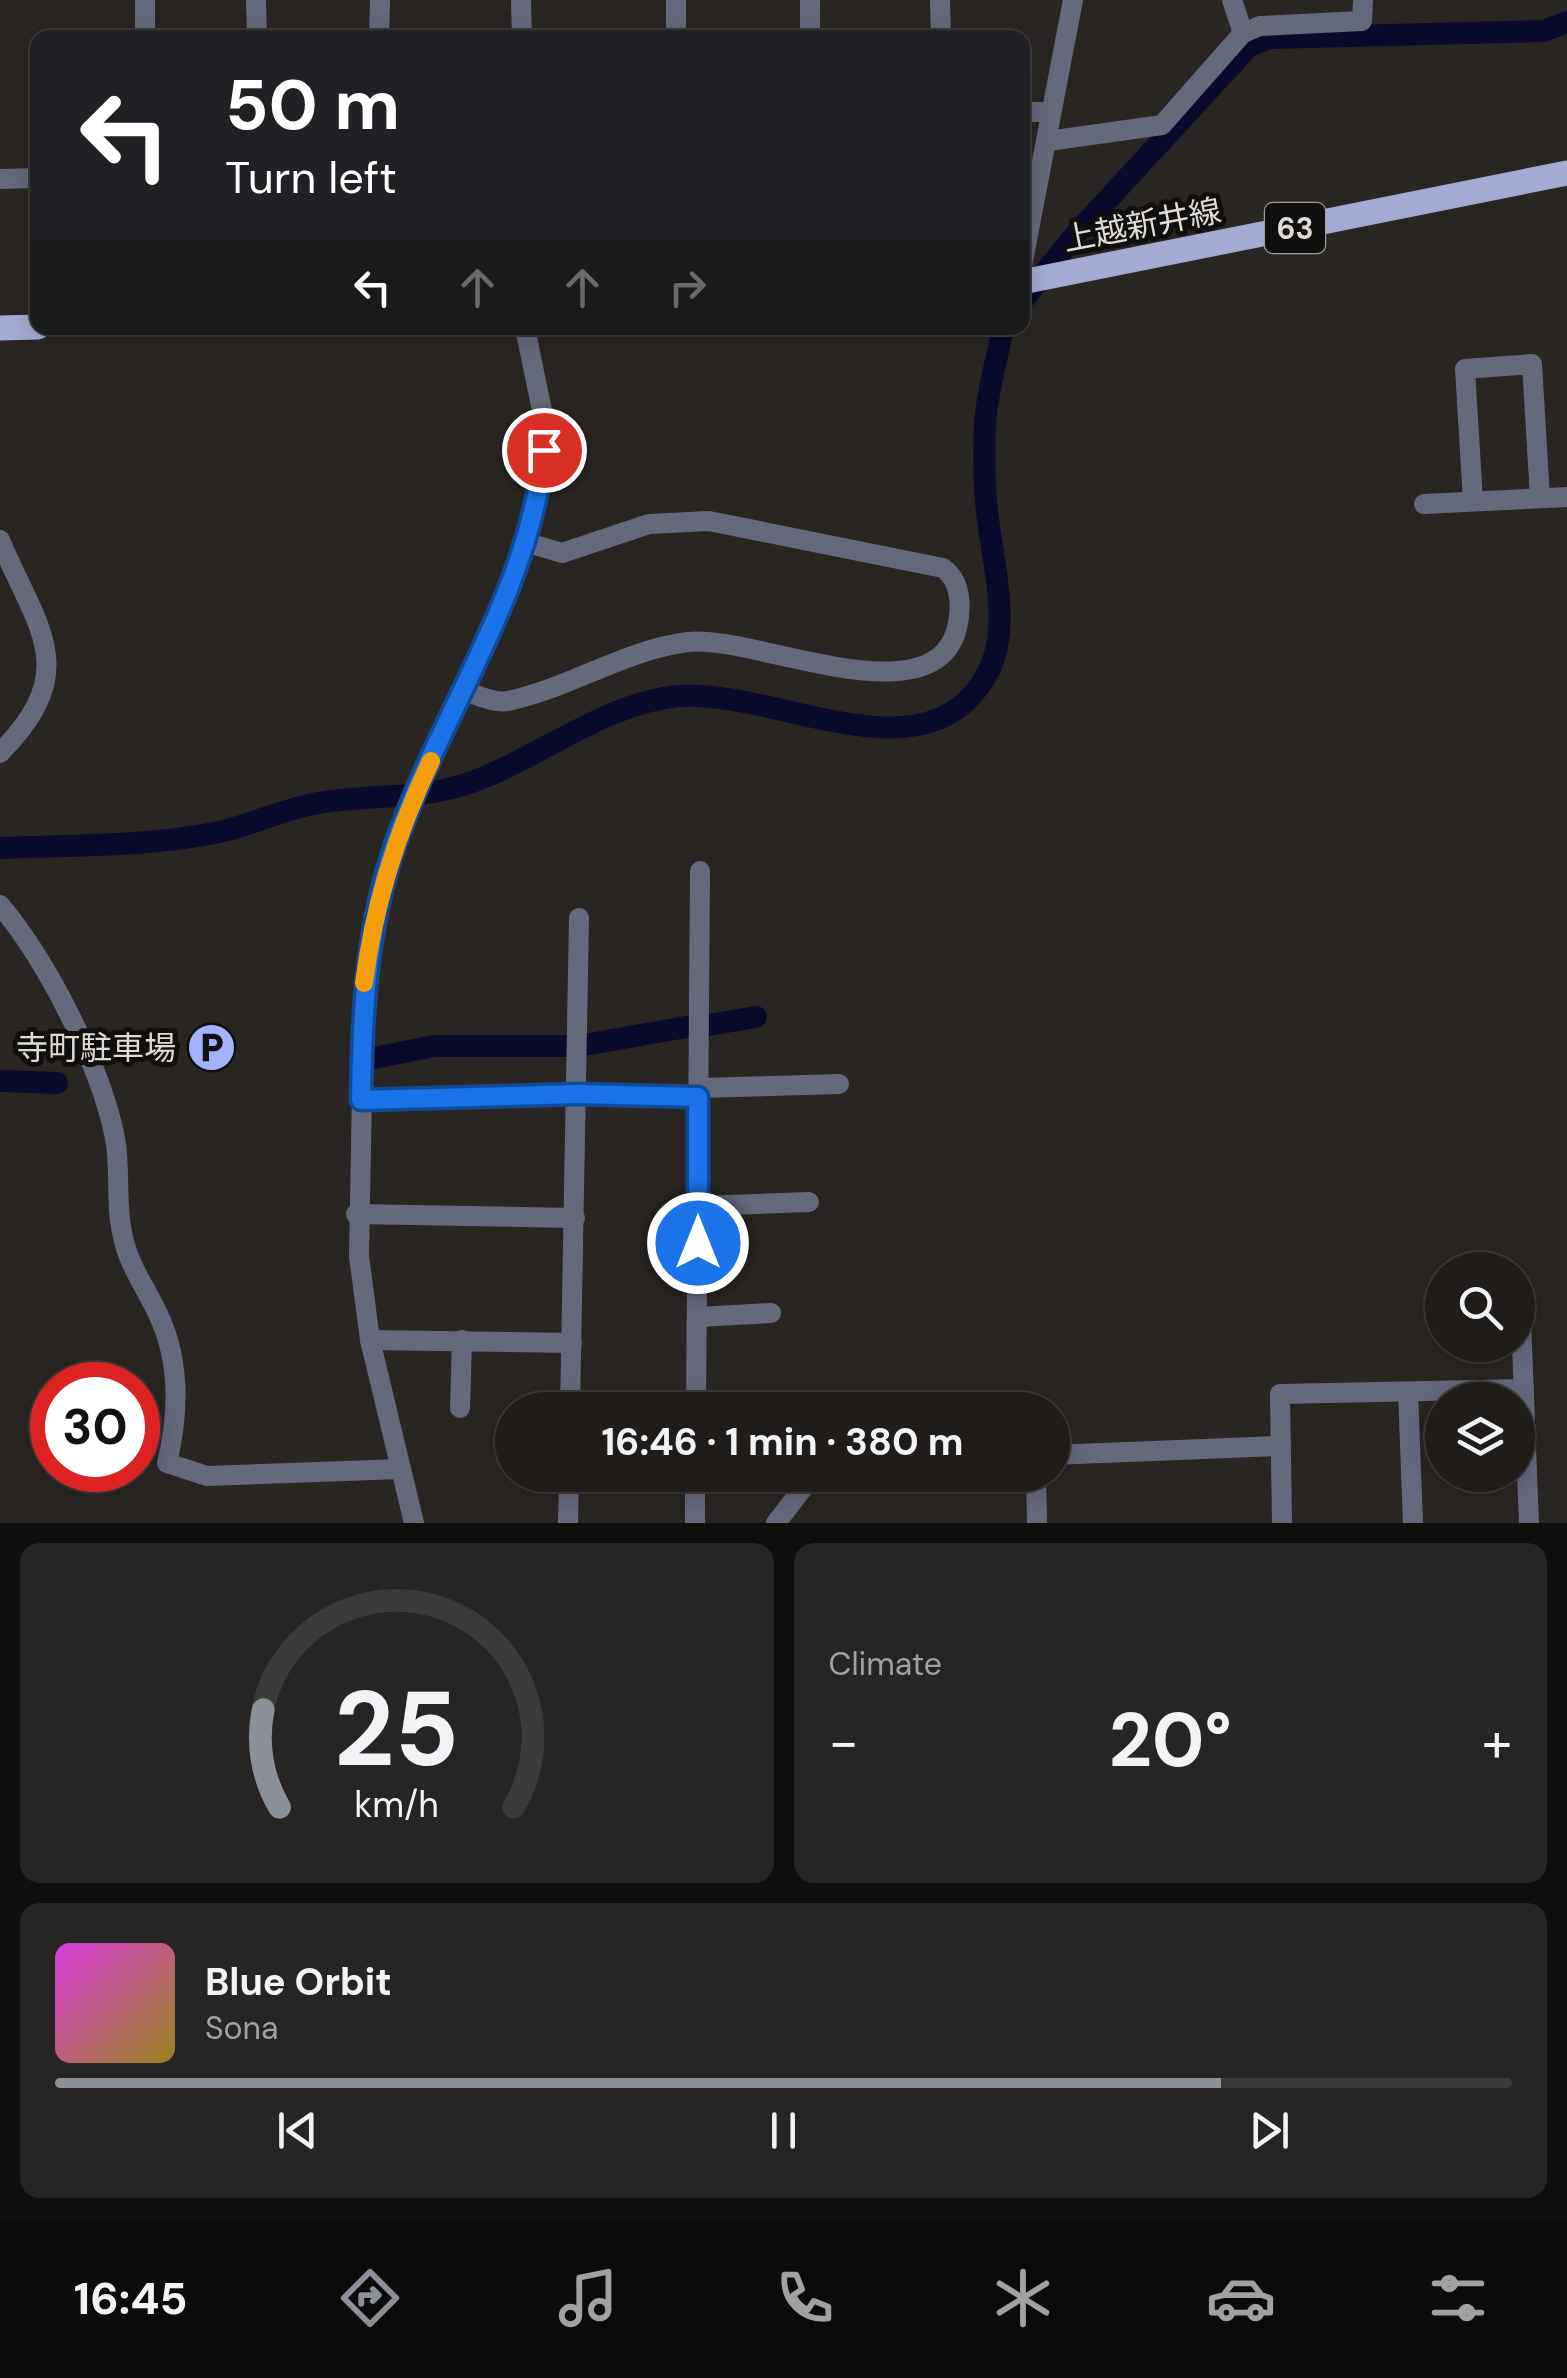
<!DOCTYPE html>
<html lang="en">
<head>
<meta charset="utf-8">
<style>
  body { margin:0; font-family:"DM Sans","Noto Sans JP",sans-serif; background:#272523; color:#f1f3f6; height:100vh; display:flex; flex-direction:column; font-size:38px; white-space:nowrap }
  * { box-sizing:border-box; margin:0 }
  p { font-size:32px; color:#a1a1a2 }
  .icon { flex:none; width:55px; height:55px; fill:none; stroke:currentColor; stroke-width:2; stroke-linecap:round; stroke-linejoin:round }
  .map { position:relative; height:1523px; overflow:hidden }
  .side { display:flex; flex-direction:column; gap:20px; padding:20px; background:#110f0e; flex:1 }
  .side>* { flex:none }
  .guide { position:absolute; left:30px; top:30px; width:1000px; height:305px; border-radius:20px; box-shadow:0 5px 25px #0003,0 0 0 2px #3c3a39; background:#202124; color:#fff; overflow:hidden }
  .buttons { position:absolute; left:1425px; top:1252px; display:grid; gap:20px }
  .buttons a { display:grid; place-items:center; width:110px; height:110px; border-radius:50%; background:#1f1c1a; box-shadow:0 5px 25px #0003,0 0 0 2px #3c3a39; font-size:50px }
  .speed { position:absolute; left:30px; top:1362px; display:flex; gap:20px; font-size:50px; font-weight:700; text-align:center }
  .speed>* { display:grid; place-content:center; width:130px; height:130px; border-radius:50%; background:#1f1c1a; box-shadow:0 5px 25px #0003,0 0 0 2px #3c3a39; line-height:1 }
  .speed .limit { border:15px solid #d22; background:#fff; color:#111 }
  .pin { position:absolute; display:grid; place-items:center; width:85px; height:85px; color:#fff; margin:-42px; border:5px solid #fff; border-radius:50%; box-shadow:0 2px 10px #0007 }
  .me { position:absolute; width:110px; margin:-55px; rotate:0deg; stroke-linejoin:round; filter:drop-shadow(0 0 8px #0008) }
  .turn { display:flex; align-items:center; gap:35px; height:210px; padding:0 30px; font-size:45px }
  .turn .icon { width:130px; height:130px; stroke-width:2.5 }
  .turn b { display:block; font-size:70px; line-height:85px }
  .lanes { display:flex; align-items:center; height:95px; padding:0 30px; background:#0003; justify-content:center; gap:50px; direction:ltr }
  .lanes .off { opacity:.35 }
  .big { font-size:75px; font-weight:700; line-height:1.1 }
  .side .tile { flex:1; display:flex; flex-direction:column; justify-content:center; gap:15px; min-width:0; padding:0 35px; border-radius:20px; background:#272523 }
  .side .dial { align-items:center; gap:0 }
  .dial svg { height:260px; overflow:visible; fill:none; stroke:#3c3a39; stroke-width:7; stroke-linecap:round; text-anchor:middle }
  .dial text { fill:#f1f3f6; stroke:none }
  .song { display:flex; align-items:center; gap:30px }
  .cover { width:120px; height:120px; border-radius:15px; background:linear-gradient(135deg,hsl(300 70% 55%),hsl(50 70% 35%)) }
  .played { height:10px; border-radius:5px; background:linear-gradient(90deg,#8c9099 80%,#3c3a39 80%) }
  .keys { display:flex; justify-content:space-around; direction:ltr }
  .heat { display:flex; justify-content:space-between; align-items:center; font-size:55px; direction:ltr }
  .side .tiles { flex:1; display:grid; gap:20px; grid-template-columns:1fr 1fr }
  .tile:last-child { grid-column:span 2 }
  .trip { position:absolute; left:495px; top:1392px; width:575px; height:100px; border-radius:50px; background:#1f1c1a; box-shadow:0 5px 25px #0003,0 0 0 2px #3c3a39; font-weight:700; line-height:100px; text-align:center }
  .menu { display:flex; height:160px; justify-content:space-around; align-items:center; background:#0c0b0a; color:#a1a1a2 }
  .menu .icon { width:70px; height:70px }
  .menu .on { color:#8c9099 }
  .menu b { font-size:45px; color:#f1f3f6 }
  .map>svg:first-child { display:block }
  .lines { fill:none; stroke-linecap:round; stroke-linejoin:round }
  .canal { stroke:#090a2c; stroke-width:22 }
  .minor { stroke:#65697c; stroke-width:20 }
  .tertiary { stroke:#65697c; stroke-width:20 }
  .primary { stroke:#a4acd3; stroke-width:25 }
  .route-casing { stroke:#114b97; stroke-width:25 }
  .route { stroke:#1a73e8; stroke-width:18 }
  .slow { stroke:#f59e0b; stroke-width:18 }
  .labels { text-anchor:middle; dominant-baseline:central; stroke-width:10; stroke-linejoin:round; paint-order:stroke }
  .shield { fill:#100f0d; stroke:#a09e9c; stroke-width:2.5 }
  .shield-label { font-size:30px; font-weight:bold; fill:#dedbd9 }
  .street-label { font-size:32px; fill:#dedbd9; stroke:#100f0d }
  .poi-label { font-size:32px; fill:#dedbd9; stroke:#100f0d; text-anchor:end }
</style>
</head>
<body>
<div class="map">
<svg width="1567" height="1523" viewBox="0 0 1567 1523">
  <rect width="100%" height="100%" fill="#292522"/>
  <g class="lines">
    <g class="canal">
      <polyline points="1022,301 1076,234 1249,46 1269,38 1544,31 1567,22"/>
      <path d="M 0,848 C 73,845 148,847 219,832 C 251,825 281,810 313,804 C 363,794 415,800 463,785 C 535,762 603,702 680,696 C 776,689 929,785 988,672 C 1014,623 989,552 986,500 C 984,475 984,449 985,424 C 987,392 997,359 1003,328"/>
      <polyline points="703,1026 756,1017"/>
      <polyline points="584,1045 692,1026"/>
      <polyline points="369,1059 434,1046 570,1046"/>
      <polyline points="0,1081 57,1083"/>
    </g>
    <g class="minor">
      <polyline points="256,0 257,38"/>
      <polyline points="521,0 522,38"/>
      <polyline points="676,0 676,38"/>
      <polyline points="810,0 810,38"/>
      <polyline points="940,0 941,38"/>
      <polyline points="1232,0 1243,33 1260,26 1362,21 1363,0"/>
      <polyline points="145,38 145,0"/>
      <polyline points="379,38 380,0"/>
      <polyline points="1022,112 1050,112"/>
      <polyline points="1048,141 1162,125 1243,33"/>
      <polyline points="0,179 38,178"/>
      <polyline points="1022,266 1073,0"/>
      <polyline points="1473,501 1465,369 1532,364 1540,498"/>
      <polyline points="1424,504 1567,497"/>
      <path d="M 0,540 C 37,629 83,669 0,753"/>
      <path d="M 464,691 C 477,695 496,704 508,701 C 570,688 624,650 688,642 C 752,633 948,729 959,616 C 961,598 958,579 943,568 L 709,521 L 649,524 L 562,553 L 525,542"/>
      <path d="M 0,905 C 47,961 101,1066 115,1138 C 121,1170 115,1205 123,1237 C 129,1266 146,1288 158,1314 C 181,1362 179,1413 167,1463 L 207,1476 L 401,1469"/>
      <polyline points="699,1088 839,1084"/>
      <polyline points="361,1101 579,1094 698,1097"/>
      <polyline points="699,1206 809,1202"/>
      <polyline points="356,1214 575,1218"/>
      <polyline points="1520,1296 1529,1523"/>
      <polyline points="698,1317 771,1313"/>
      <polyline points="370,1340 572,1343"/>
      <polyline points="1408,1392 1413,1523"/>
      <polyline points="460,1408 462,1340"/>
      <polyline points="570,1410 579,918"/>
      <polyline points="696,1410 700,871"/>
      <polyline points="1052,1455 1281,1446"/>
      <polyline points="1036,1475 1037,1523"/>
      <polyline points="568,1523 569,1475"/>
      <polyline points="695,1523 695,1475"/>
      <polyline points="776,1523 813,1475"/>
      <polyline points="1282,1523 1280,1394 1524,1389"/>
    </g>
    <polyline class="tertiary" points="414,1523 370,1340 359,1256 364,983 378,901 401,828 501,610 535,507 545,425 525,328"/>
    <g class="primary">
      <polyline points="1022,282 1567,173"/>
      <polyline points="0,328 38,327"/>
    </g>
  </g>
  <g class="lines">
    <defs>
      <path id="route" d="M 544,450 C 530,589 447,703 400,831 C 367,919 362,1008 361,1100 L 578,1094 L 698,1097 L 698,1243"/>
    </defs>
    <use href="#route" class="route-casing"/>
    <use href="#route" class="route"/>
    <path class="slow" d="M 364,983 C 374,904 397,832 431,761"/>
  </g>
  <defs>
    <symbol id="parking-disc" viewBox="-11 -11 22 22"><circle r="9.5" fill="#a3b2fd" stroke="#100f0d"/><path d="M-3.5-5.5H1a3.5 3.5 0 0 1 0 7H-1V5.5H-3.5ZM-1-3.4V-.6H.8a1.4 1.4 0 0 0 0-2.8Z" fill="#111"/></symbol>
  </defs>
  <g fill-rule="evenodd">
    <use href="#parking-disc" x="184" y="1020" width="55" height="55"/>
  </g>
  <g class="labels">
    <rect class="shield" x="1265" y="203" width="60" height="50" rx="8"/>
    <g class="shield-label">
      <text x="1295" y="228">63</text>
    </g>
    <g class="street-label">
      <text transform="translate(1142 225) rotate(-11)">上越新井線</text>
    </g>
    <g class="poi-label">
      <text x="176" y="1048">寺町駐車場</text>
    </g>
  </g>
</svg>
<div class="buttons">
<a><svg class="icon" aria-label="search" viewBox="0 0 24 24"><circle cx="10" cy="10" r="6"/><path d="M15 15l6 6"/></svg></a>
<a><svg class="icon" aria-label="layers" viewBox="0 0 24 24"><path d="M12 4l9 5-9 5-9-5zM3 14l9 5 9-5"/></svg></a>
</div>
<div class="speed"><div class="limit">30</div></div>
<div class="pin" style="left:544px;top:450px;background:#d93025"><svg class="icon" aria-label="arrive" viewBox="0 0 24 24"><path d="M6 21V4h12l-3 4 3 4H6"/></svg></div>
<svg class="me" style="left:698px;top:1243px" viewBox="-20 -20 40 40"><circle r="17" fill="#1a73e8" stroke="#fff" stroke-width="3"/><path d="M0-11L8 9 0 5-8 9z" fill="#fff"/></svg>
<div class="trip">16:46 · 1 min · 380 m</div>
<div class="guide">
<div class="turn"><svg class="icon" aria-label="left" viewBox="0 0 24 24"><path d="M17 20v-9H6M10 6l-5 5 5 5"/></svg><div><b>50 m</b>Turn left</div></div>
<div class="lanes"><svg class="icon" aria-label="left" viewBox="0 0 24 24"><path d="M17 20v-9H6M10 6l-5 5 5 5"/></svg><svg class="icon off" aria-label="ahead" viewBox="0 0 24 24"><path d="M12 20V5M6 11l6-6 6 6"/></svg><svg class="icon off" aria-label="ahead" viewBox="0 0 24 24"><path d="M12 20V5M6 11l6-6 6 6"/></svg><svg class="icon off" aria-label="right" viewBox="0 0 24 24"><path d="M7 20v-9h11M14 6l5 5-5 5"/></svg></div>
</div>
</div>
<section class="side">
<div class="tiles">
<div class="tile dial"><svg viewBox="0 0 100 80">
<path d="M14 69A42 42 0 1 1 86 69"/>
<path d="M14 69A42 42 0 0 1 9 39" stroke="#8c9099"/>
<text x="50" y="56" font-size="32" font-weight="700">25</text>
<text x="50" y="72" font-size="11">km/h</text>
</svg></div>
<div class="tile"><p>Climate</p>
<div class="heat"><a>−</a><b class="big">20°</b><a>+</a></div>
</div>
<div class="tile">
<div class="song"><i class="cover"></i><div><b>Blue Orbit</b><p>Sona</p></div></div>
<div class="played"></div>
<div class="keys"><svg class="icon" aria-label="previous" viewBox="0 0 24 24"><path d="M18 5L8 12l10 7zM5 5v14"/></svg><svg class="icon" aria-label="pause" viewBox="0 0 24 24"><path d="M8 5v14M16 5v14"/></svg><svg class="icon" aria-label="next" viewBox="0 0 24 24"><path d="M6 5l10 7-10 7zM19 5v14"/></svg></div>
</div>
</div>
</section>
<nav class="menu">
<b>16:45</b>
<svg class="icon on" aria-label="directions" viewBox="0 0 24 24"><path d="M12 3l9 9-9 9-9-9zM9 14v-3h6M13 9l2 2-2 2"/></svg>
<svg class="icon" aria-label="music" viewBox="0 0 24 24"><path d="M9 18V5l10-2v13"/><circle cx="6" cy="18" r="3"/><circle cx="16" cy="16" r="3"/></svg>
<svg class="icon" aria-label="phone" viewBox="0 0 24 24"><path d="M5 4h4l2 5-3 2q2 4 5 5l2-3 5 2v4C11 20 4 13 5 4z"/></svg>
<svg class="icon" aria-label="climate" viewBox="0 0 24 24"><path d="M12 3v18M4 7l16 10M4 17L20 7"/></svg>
<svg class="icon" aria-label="car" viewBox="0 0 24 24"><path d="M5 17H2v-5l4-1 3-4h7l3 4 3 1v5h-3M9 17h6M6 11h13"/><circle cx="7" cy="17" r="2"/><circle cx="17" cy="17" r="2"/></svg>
<svg class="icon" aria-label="filters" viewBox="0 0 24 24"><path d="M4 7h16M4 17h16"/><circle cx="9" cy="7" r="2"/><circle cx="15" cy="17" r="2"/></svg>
</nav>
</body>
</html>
